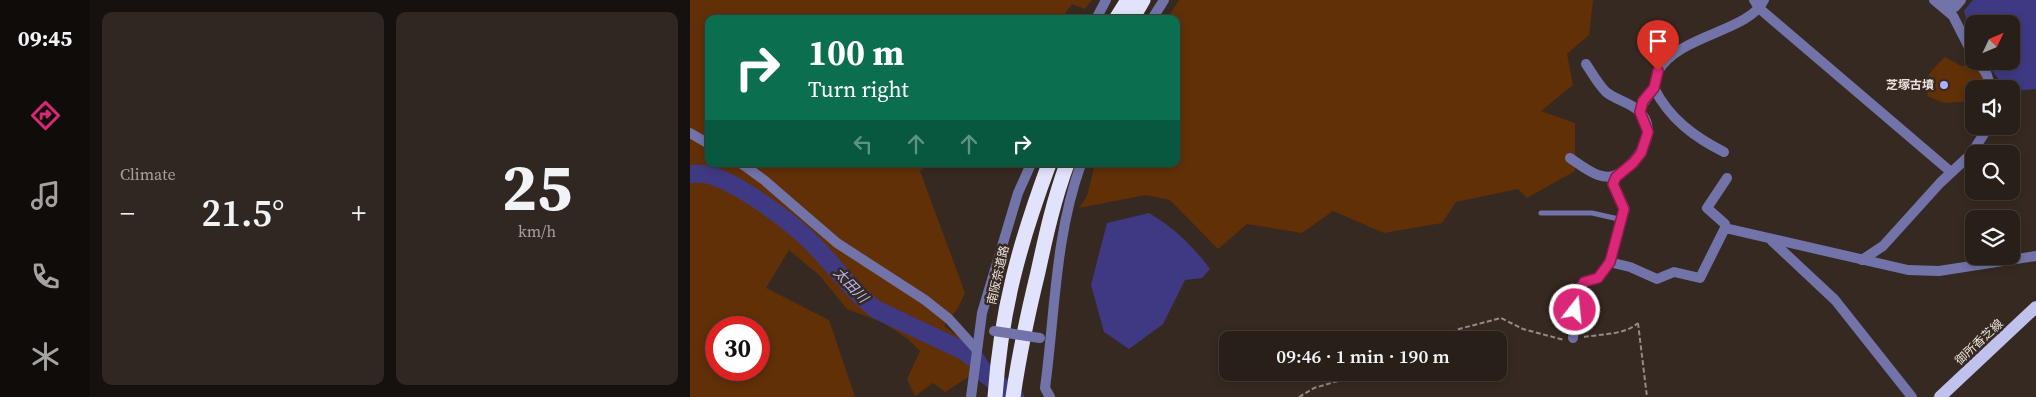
<!DOCTYPE html>
<html lang="en">
<head>
<meta charset="utf-8">
<style>
  body { margin:0; font-family:"Source Serif 4","Noto Sans JP",serif; background:#302722; color:#f1f3f6; height:100vh; display:flex; flex-direction:column; font-size:19px; white-space:nowrap }
  * { box-sizing:border-box; margin:0 }
  p { font-size:16px; color:#a5a2a2 }
  .icon { flex:none; width:28px; height:28px; fill:none; stroke:currentColor; stroke-width:2; stroke-linecap:round; stroke-linejoin:round }
  .map { position:relative; flex:1; overflow:hidden }
  .panel { display:flex; flex-direction:column; gap:12px; padding:12px; background:#16110e; width:600px }
  .panel>* { flex:none }
  .guide { position:absolute; left:15px; top:15px; width:475px; height:152px; border-radius:10px; box-shadow:0 2px 8px #0003,0 0 0 1px #443d38; background:#0b6e4f; color:#fff; overflow:hidden }
  .needle { width:32px; rotate:46deg }
  .controls { position:absolute; left:1275px; top:15px; display:grid; gap:10px }
  .controls a { display:grid; place-items:center; width:55px; height:55px; border-radius:10px; background:#281f19; box-shadow:0 2px 8px #0003,0 0 0 1px #443d38; font-size:25px }
  .speed { position:absolute; left:15px; top:316px; display:flex; gap:10px; font-size:25px; font-weight:700; text-align:center }
  .speed>* { display:grid; place-content:center; width:65px; height:65px; border-radius:50%; background:#281f19; box-shadow:0 2px 8px #0003,0 0 0 1px #443d38; line-height:1 }
  .speed .limit { border:8px solid #d22; background:#fff; color:#111 }
  .pin { position:absolute; display:grid; place-items:center; width:42px; height:42px; color:#fff; margin:-51px -21px; border-radius:50% 50% 50% 0; rotate:-45deg; box-shadow:0 0 5px #0007 }
  .pin .icon { rotate:45deg }
  .me { position:absolute; width:55px; margin:-28px; rotate:16deg; stroke-linejoin:round; filter:drop-shadow(0 0 4px #0008) }
  .turn { display:flex; align-items:center; gap:18px; height:105px; padding:0 20px; font-size:22px }
  .turn .icon { width:65px; height:65px; stroke-width:2.5 }
  .turn b { display:block; font-size:35px; line-height:42px }
  .lanes { display:flex; align-items:center; height:48px; padding:0 20px; background:#0003; justify-content:center; gap:25px; direction:ltr }
  .lanes .off { opacity:.35 }
  .big { font-size:38px; font-weight:600; line-height:1.1 }
  .panel .widget { flex:1; display:flex; flex-direction:column; justify-content:center; gap:8px; min-width:0; padding:0 18px; border-radius:10px; background:#302722 }
  .panel .dial { align-items:center; gap:0 }
  .dial b { font-size:65px; line-height:1 }
  .heat { display:flex; justify-content:space-between; align-items:center; font-size:28px; direction:ltr }
  .panel .tiles { flex:1; display:grid; gap:12px; grid-template-columns:repeat(2,1fr) }
  .trip { position:absolute; left:529px; top:331px; width:288px; height:50px; border-radius:10px; background:#281f19; box-shadow:0 2px 8px #0003,0 0 0 1px #443d38; font-weight:600; line-height:50px; text-align:center }
  main { display:flex; flex:1; min-height:0 }
  .menu { display:flex; flex-direction:column; width:90px; justify-content:space-around; align-items:center; background:#100c0a; color:#a5a2a2 }
  .menu .icon { width:35px; height:35px }
  .menu .active { color:#db2777 }
  .menu b { font-size:22px; color:#f1f3f6 }
  .map>svg:first-child { display:block }
  .green { fill:#613007; fill-rule:evenodd }
  .water { fill:#3f3983 }
  .lines { fill:none; stroke-linecap:round; stroke-linejoin:round }
  .river { stroke:#3f3983; stroke-width:18 }
  .path { stroke:#968b85; stroke-width:2; stroke-dasharray:5 2.5; stroke-linecap:butt }
  .lane { stroke:#7273a8; stroke-width:5 }
  .street { stroke:#7273a8; stroke-width:10 }
  .primary { stroke:#c0c2ee; stroke-width:12 }
  .highway { stroke:#e1e3fd; stroke-width:15 }
  .street-bridge { stroke:#7273a8; stroke-width:10 }
  .route-casing { stroke:#8e194d; stroke-width:12 }
  .route { stroke:#db2777; stroke-width:9 }
  .poi-dot { fill:#adaffb; stroke:#362921; stroke-width:2 }
  .labels { text-anchor:middle; dominant-baseline:central; stroke-width:5; stroke-linejoin:round; paint-order:stroke }
  .poi-label { font-size:12px; font-weight:bold; fill:#ebe2dd; stroke:#362921; text-anchor:end }
  .street-label { font-size:12px; fill:#ebe2dd; stroke:#362921 }
  .water-label { font-size:14px; font-style:italic; fill:#b5b7f7; stroke:#362921 }
</style>
</head>
<body>
<main>
<nav class="menu">
<b>09:45</b>
<svg class="icon active" aria-label="directions" viewBox="0 0 24 24"><path d="M12 3l9 9-9 9-9-9zM9 14v-3h6M13 9l2 2-2 2"/></svg>
<svg class="icon" aria-label="music" viewBox="0 0 24 24"><path d="M9 18V5l10-2v13"/><circle cx="6" cy="18" r="3"/><circle cx="16" cy="16" r="3"/></svg>
<svg class="icon" aria-label="phone" viewBox="0 0 24 24"><path d="M5 4h4l2 5-3 2q2 4 5 5l2-3 5 2v4C11 20 4 13 5 4z"/></svg>
<svg class="icon" aria-label="climate" viewBox="0 0 24 24"><path d="M12 3v18M4 7l16 10M4 17L20 7"/></svg>
</nav>
<section class="panel">
<div class="tiles">
<div class="widget"><p>Climate</p>
<div class="heat"><a>−</a><b class="big">21.5°</b><a>+</a></div>
</div>
<div class="widget dial"><b>25</b><p>km/h</p></div>
</div>
</section>
<div class="map">
<svg width="1346" height="397" viewBox="0 0 1346 397">
  <rect width="100%" height="100%" fill="#362921"/>
  <g class="green">
    <path d="M 0,0 L 402,0 L 395,9 L 382,4 L 371,19 L 19,19 L 19,164 L 240,164 L 230,171 L 275,293 L 268,308 L 254,326 L 282,347 L 280,376 L 255,392 L 243,383 L 225,396 L 217,379 L 230,351 L 218,339 L 192,322 L 157,309 L 130,276 L 99,250 L 76,288 L 139,320 L 165,397 L 0,397 ZM 26,328 L 69,328 L 69,370 L 26,370 Z"/>
    <polygon points="489,0 903,0 899,35 877,54 883,85 851,111 885,123 885,171 837,198 828,189 766,202 752,223 694,233 643,211 612,233 557,224 528,249 480,200 456,195 389,208 397,196 405,164 486,164 486,19 477,19"/>
    <path d="M 1255,57 L 1271,66 L 1286,65 L 1293,73 L 1296,89 L 1284,89 L 1284,101 L 1255,103 L 1239,97 C 1229,80 1244,68 1255,57 Z"/>
  </g>
  <g class="water">
    <polygon points="1283,0 1346,0 1346,89 1321,91 1321,89 1316,89 1295,61 1321,61 1321,24 1284,24 1283,44 1274,11"/>
    <path d="M 459,213 C 483,227 503,246 520,269 L 512,278 L 495,280 L 473,324 L 439,349 L 414,332 L 401,285 L 417,223 Z"/>
  </g>
  <g class="lines">
    <path class="river" d="M 0,174 C 6,174 13,173 19,175 C 47,182 97,219 118,239 C 142,262 160,290 187,310 L 274,351 L 287,361 L 295,374 L 325,397"/>
    <g class="path">
      <polyline points="948,323 957,397"/>
      <path d="M 894,337 C 911,334 935,335 948,323"/>
      <polyline points="748,340 769,329 811,318 833,329 874,340"/>
      <polyline points="609,397 624,388 679,372"/>
    </g>
    <g class="lane">
      <polyline points="851,213 902,213 933,220"/>
      <polyline points="920,262 934,209 923,184 926,177"/>
    </g>
    <g class="street">
      <polyline points="1064,0 1070,9 1261,172"/>
      <polyline points="1244,0 1263,16 1284,57"/>
      <polyline points="1257,0 1265,7 1271,0"/>
      <polyline points="406,19 416,0"/>
      <polyline points="462,19 474,0"/>
      <polyline points="1288,61 1297,75 1301,89"/>
      <path d="M 964,88 C 979,118 1004,137 1034,152"/>
      <path d="M 950,112 C 953,99 958,99 963,89 C 966,84 965,77 968,71 C 990,34 1059,32 1074,0"/>
      <polyline points="0,133 19,144"/>
      <path d="M 880,158 C 895,168 914,185 931,172 C 948,160 970,131 949,111 C 939,102 926,100 916,92 C 908,84 902,73 896,64"/>
      <polyline points="52,164 74,180 147,243 235,300 259,319 287,350"/>
      <polyline points="1035,228 1035,224 1017,208 1037,178"/>
      <polyline points="1082,241 1145,300 1222,397"/>
      <polyline points="1172,260 1193,246 1250,183 1281,154 1299,126"/>
      <polyline points="883,338 886,297 894,282 908,278 919,262 940,267 967,279 984,272 1010,278 1035,228 1218,270 1249,271 1346,256"/>
      <polyline points="281,397 292,313 328,193 341,164"/>
      <path d="M 360,397 L 355,388 C 365,313 365,236 391,164"/>
    </g>
    <polyline class="primary" points="1250,397 1346,307"/>
    <g class="highway">
      <polyline points="426,19 438,0"/>
      <polyline points="442,19 453,0"/>
      <path d="M 305,397 C 311,310 329,245 359,164"/>
      <path d="M 323,397 C 329,355 338,313 348,272 C 356,235 364,199 377,164"/>
    </g>
    <polyline class="street-bridge" points="304,331 350,338"/>
  </g>
  <g class="lines">
    <defs>
      <polyline id="route" points="885,310 886,297 894,282 908,278 920,262 934,209 923,184 926,177 943,163 951,153 958,132 950,112 953,101 964,88 968,71"/>
    </defs>
    <use href="#route" class="route-casing"/>
    <use href="#route" class="route"/>
  </g>
  <circle class="poi-dot" cx="1254" cy="85" r="5"/>
  <g class="labels">
    <g class="poi-label">
      <text x="1244" y="85">芝塚古墳</text>
    </g>
    <g class="street-label">
      <text transform="translate(308 275) rotate(-77)">南阪奈道路</text>
      <text transform="translate(1289 342) rotate(-43)">御所香芝線</text>
    </g>
    <g class="water-label">
      <text transform="translate(161 285) rotate(46)">太田川</text>
    </g>
  </g>
</svg>
<div class="controls">
<a><svg class="needle" viewBox="-14 -14 28 28"><path d="M0-13l5 13h-10z" fill="#e53935"/><path d="M0 13l5-13h-10z" fill="#a5a2a2"/></svg></a>
<a><svg class="icon" aria-label="sound" viewBox="0 0 24 24"><path d="M4 9h4l5-4v14l-5-4H4zM17 9q2 3 0 6"/></svg></a>
<a><svg class="icon" aria-label="search" viewBox="0 0 24 24"><circle cx="10" cy="10" r="6"/><path d="M15 15l6 6"/></svg></a>
<a><svg class="icon" aria-label="layers" viewBox="0 0 24 24"><path d="M12 4l9 5-9 5-9-5zM3 14l9 5 9-5"/></svg></a>
</div>
<div class="speed"><div class="limit">30</div></div>
<div class="pin" style="left:968px;top:71px;background:#d93025"><svg class="icon" aria-label="arrive" viewBox="0 0 24 24"><path d="M6 21V4h12l-3 4 3 4H6"/></svg></div>
<svg class="me" style="left:885px;top:310px" viewBox="-20 -20 40 40"><circle r="17" fill="#db2777" stroke="#fff" stroke-width="3"/><path d="M0-11L8 9 0 5-8 9z" fill="#fff"/></svg>
<div class="trip">09:46 · 1 min · 190 m</div>
<div class="guide">
<div class="turn"><svg class="icon" aria-label="right" viewBox="0 0 24 24"><path d="M7 20v-9h11M14 6l5 5-5 5"/></svg><div><b>100 m</b>Turn right</div></div>
<div class="lanes"><svg class="icon off" aria-label="left" viewBox="0 0 24 24"><path d="M17 20v-9H6M10 6l-5 5 5 5"/></svg><svg class="icon off" aria-label="ahead" viewBox="0 0 24 24"><path d="M12 20V5M6 11l6-6 6 6"/></svg><svg class="icon off" aria-label="ahead" viewBox="0 0 24 24"><path d="M12 20V5M6 11l6-6 6 6"/></svg><svg class="icon" aria-label="right" viewBox="0 0 24 24"><path d="M7 20v-9h11M14 6l5 5-5 5"/></svg></div>
</div>
</div>
</main>
</body>
</html>
